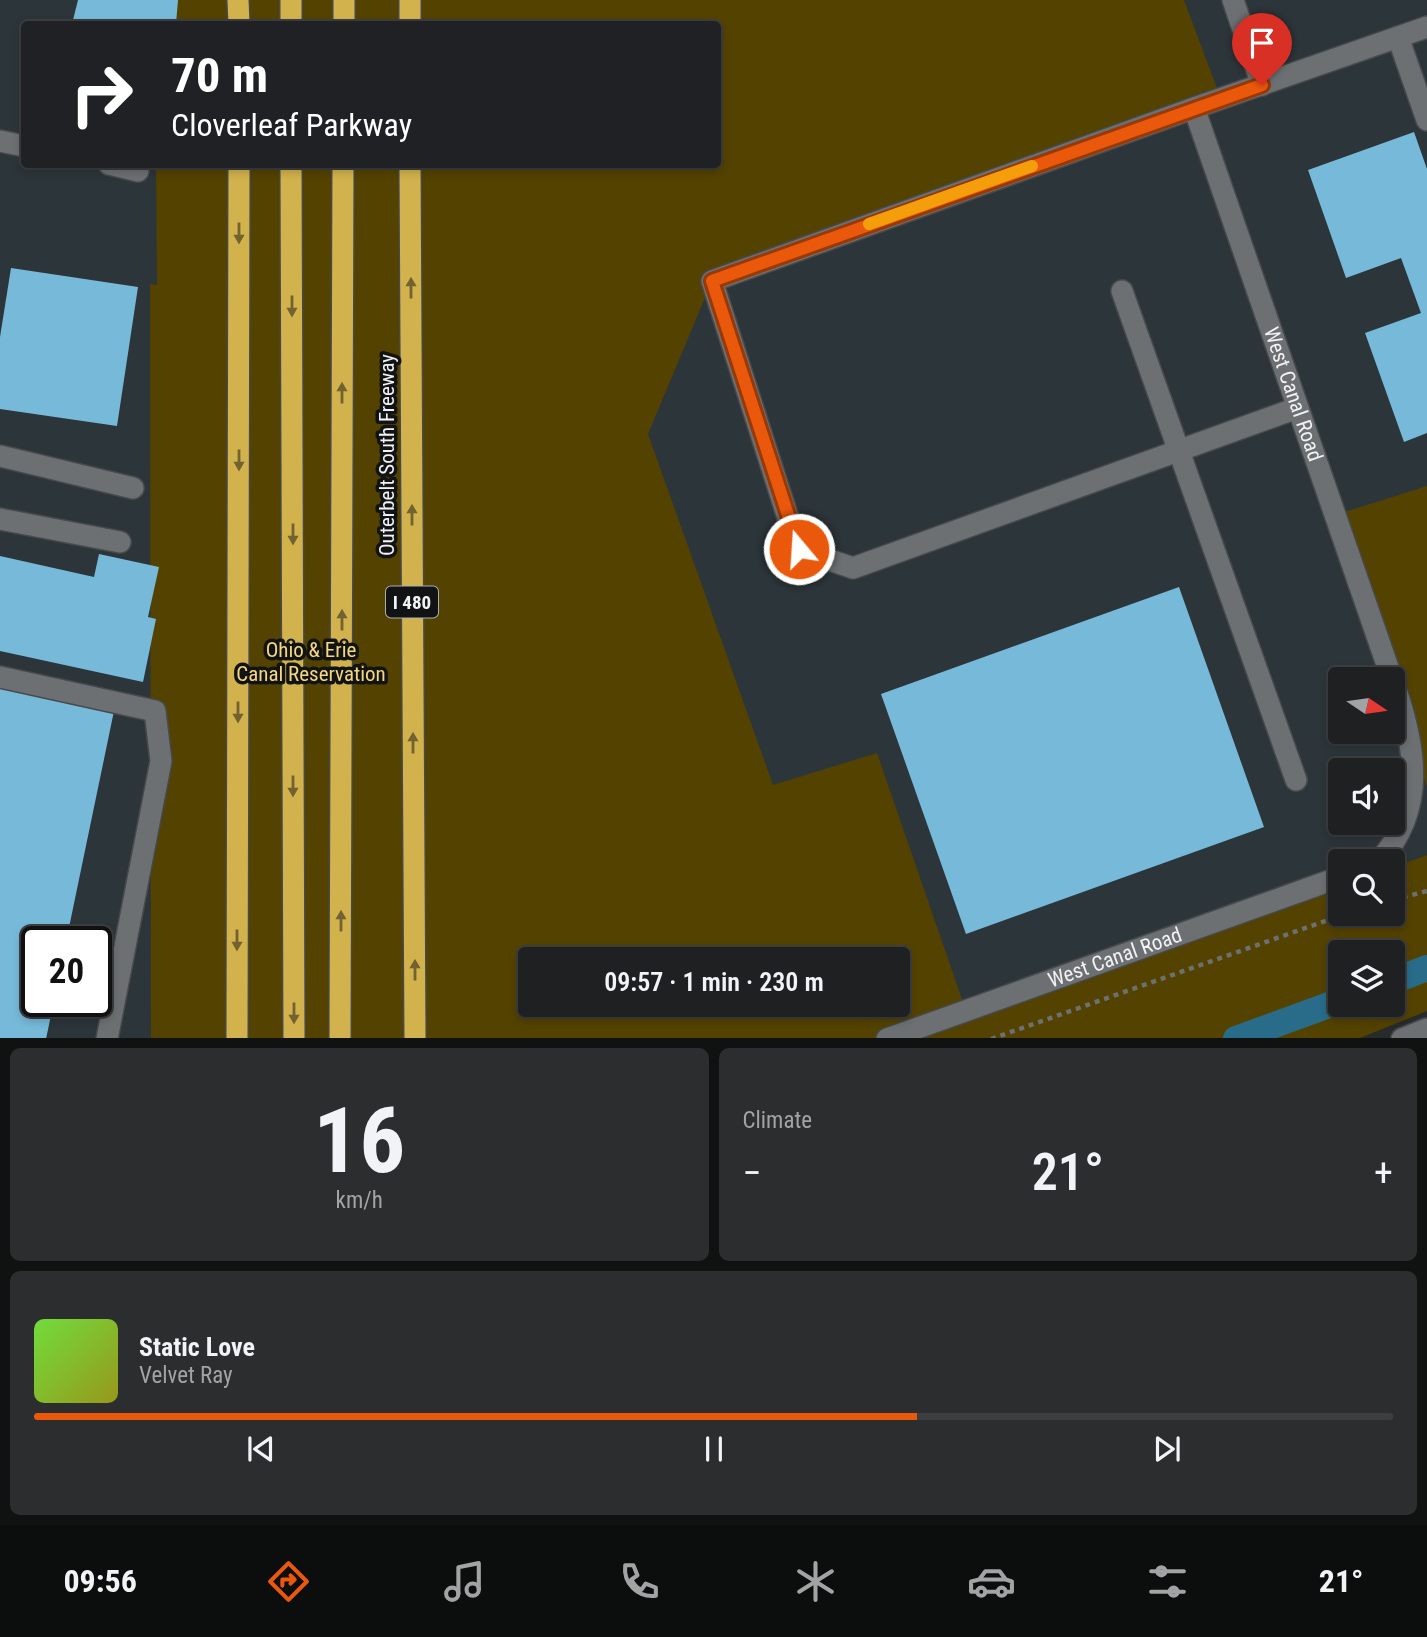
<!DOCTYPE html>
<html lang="en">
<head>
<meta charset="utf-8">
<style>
  body { margin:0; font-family:"Roboto Condensed",sans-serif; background:#2b2d2e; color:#f1f3f6; height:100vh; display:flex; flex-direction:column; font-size:26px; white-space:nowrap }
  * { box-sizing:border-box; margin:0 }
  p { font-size:23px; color:#a1a3a5 }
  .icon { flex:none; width:38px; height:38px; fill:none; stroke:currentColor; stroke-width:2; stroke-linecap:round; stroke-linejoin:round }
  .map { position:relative; height:1038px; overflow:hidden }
  .panel { display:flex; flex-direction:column; gap:10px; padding:10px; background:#101212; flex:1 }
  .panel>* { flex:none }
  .guide { position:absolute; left:21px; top:21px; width:700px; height:147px; border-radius:7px; box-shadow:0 4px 10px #0003,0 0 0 2px #3c3e3f; background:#202124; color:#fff; overflow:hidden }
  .needle { width:46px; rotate:103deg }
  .controls { position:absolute; left:1328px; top:667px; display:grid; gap:14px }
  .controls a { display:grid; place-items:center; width:77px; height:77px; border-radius:7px; background:#1e2021; box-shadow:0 4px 10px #0003,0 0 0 2px #3c3e3f; font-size:35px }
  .speed { position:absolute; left:21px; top:926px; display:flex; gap:14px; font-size:35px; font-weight:700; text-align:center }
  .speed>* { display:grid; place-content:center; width:91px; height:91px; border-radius:50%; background:#1e2021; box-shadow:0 4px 10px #0003,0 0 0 2px #3c3e3f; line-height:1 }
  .speed .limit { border:4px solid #111; border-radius:10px; background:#fff; color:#111 }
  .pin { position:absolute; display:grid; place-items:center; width:60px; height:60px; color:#fff; margin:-72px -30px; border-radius:50% 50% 50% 0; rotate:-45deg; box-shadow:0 0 7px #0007 }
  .pin .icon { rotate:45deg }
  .me { position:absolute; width:77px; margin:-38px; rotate:342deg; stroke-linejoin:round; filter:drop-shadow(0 0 5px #0008) }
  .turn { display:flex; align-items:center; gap:24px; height:147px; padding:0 35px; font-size:32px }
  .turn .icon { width:91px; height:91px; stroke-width:2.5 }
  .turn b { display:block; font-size:49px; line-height:60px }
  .big { font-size:52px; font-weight:600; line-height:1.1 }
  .panel .card { flex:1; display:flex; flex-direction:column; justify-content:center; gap:10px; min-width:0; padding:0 24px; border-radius:10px; background:#2b2d2e }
  .panel .dial { align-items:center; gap:0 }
  .dial b { font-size:91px; line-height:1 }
  .song { display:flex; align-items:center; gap:21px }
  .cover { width:84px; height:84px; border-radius:10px; background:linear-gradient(135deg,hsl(100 70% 55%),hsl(60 70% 35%)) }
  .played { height:7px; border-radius:4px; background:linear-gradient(90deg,#ea580c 65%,#3c3e3f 65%) }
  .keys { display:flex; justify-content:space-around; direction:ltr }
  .heat { display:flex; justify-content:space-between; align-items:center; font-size:38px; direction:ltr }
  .panel .tiles { flex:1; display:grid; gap:10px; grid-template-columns:1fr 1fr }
  .card:last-child { grid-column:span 2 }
  .trip { position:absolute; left:518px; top:947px; width:392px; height:70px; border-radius:7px; background:#1e2021; box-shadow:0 4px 10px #0003,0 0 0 2px #3c3e3f; font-weight:600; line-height:70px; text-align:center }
  .dock { display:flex; height:112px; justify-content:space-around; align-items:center; background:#0c0d0d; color:#a1a3a5 }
  .dock .icon { width:49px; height:49px }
  .dock .active { color:#ea580c }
  .dock b { font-size:32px; color:#f1f3f6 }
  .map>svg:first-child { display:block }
  .built { fill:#2c353a; fill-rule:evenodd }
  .green { fill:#544200; fill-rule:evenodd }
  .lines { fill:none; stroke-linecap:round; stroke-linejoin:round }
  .canal { stroke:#286c8a; stroke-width:26 }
  .building { fill:#76b9d9 }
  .minor-casing { stroke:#47494a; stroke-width:24 }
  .highway-casing { stroke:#47494a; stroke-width:24 }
  .path { stroke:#6d7071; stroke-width:4.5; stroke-dasharray:5 5; stroke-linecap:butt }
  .minor { stroke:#6d7072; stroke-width:21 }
  .highway { stroke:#d2b24d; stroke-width:21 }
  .oneway { fill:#726230 }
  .route-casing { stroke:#983908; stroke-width:18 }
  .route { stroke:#ea580c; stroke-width:12 }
  .slow { stroke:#f59e0b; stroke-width:12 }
  .labels { text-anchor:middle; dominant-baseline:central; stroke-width:7; stroke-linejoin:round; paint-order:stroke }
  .shield { fill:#121314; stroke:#adafb0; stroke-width:2 }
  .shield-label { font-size:19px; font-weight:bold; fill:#f0f2f3 }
  .street-label { font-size:21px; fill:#f0f2f3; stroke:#121314 }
  .park-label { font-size:21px; fill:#f4d780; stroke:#121314 }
</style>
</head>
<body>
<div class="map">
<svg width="1427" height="1039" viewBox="0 0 1427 1039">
  <rect width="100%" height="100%" fill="#282b2c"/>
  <g class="built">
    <path d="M 0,0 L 238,0 L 239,24 L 24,24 L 24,164 L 239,165 L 230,1038 L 0,1039 ZM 37,942 L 96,942 L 96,1001 L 37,1001 Z"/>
    <path d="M 470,0 L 1427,0 L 1427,855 L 1393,867 L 1393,861 L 1340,861 L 1340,886 L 911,1038 L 471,1038 L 718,164 L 718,24 ZM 1340,679 L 1393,679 L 1393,732 L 1340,732 ZM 1340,770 L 1393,770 L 1393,822 L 1340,822 ZM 530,959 L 898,959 L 898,1004 L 530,1004 Z"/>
  </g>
  <g class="green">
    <path d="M 154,0 L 1184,0 L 1221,99 L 712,281 L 648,434 L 773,785 L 877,753 L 966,1011 L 898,1039 L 151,1038 L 150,284 L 157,285 L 156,165 L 718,164 L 718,24 L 154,24 ZM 530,959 L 898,959 L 898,1004 L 530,1004 Z"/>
    <polygon points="1427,486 1427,787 1415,744 1335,515"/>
    <path d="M 1427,855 L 1427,1011 L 1360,1038 L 911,1039 L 1340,886 L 1340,914 L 1393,914 L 1393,867 ZM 1340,952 L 1393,952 L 1393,1004 L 1340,1004 Z"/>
  </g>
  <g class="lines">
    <g class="canal">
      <polyline points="1393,981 1427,968"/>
      <polyline points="1236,1039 1340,1001"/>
    </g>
  </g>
  <g class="building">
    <polygon points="78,0 178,0 176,24 72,24"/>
    <polygon points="1414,132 1427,169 1427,433 1404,442 1365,333 1421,313 1401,258 1346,278 1308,170"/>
    <polygon points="11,268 138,287 117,426 0,409 0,337"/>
    <polygon points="99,554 159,567 148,617 156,619 143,682 0,651 0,556 94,577"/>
    <polygon points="1179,587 1264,827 966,934 881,694"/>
    <polygon points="0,688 114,711 66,942 37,942 37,1001 54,1001 46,1039 0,1039"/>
  </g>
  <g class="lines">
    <defs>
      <g id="minor">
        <polyline points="1233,0 1262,85"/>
        <polyline points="1398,37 1427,120"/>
        <path id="s1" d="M 1194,108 L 1392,679"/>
        <polyline points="0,141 24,146"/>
        <polyline points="109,164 138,171"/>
        <polyline points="1122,291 1296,780"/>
        <polyline points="1297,408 853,568 798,549 712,281 1194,108 1427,27"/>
        <polyline points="0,456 133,488"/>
        <polyline points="0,519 120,542"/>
        <polyline points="0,677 155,711 161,761 107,1039"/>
        <path d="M 1379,861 C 1427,809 1416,746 1393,681"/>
        <path id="s2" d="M 887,1039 L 1340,877"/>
        <polyline points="1402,1039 1427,1029"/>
      </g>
      <g id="highway">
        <polyline points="238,0 239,24"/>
        <polyline points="291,0 291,24"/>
        <polyline points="344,24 344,0"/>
        <polyline points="410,24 410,0"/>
        <polyline points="291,164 294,1039"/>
        <polyline points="410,164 415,1039"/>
        <polyline points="237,1039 239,164"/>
        <polyline points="340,1039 343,164"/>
      </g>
    </defs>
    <use href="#minor" class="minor-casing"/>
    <use href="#highway" class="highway-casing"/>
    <g class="path">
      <polyline points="1393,900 1427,891"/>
      <polyline points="991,1039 1345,914"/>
    </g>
    <use href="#minor" class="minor"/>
    <use href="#highway" class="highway"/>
  </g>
  <defs><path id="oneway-solid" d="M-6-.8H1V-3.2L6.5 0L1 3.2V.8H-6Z" transform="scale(1.75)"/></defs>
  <g class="oneway">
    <use href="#oneway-solid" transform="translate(239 233) rotate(90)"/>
    <use href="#oneway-solid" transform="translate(411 288) rotate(-90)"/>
    <use href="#oneway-solid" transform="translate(292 306) rotate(90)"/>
    <use href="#oneway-solid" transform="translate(342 393) rotate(-90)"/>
    <use href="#oneway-solid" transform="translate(239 460) rotate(90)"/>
    <use href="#oneway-solid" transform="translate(412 515) rotate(-90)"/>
    <use href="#oneway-solid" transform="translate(293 534) rotate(90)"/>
    <use href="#oneway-solid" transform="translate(342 620) rotate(-90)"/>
    <use href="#oneway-solid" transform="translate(238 712) rotate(90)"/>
    <use href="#oneway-solid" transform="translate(413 743) rotate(-90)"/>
    <use href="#oneway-solid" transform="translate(293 786) rotate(90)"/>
    <use href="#oneway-solid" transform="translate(341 921) rotate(-90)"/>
    <use href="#oneway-solid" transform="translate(237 940) rotate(90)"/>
    <use href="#oneway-solid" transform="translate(415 970) rotate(-90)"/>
    <use href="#oneway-solid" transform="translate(294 1013) rotate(90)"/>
  </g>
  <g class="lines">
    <defs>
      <polyline id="route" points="799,549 712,281 1262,85"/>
    </defs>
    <use href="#route" class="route-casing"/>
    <use href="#route" class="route"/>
    <polyline class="slow" points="869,224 1032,166"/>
  </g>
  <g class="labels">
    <rect class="shield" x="386" y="586.5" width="52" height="31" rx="5"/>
    <g class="shield-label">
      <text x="412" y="602">I 480</text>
    </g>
    <g class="street-label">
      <text stroke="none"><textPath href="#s1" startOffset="303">West Canal Road</textPath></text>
      <text transform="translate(387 455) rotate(-90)">Outerbelt South Freeway</text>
      <text stroke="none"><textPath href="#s2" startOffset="242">West Canal Road</textPath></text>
    </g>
    <g class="park-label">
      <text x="311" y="650">Ohio &amp; Erie<tspan x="311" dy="24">Canal Reservation</tspan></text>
    </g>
  </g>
</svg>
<div class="controls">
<a><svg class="needle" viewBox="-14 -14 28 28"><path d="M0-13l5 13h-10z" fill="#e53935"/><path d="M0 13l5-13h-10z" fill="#a1a3a5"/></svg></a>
<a><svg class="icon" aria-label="sound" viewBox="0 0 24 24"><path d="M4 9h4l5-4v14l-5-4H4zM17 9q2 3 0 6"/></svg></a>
<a><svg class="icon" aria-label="search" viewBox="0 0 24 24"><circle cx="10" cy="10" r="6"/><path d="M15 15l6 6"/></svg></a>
<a><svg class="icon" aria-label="layers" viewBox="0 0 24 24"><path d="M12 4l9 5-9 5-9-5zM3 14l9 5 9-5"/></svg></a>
</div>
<div class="speed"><div class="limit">20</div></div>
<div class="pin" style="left:1262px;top:85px;background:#d93025"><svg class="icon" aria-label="arrive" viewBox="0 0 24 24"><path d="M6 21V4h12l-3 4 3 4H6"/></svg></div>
<svg class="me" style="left:799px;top:549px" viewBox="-20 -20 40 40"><circle r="17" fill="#ea580c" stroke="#fff" stroke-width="3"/><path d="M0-11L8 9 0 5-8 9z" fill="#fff"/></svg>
<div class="trip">09:57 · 1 min · 230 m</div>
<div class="guide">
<div class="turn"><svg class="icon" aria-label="right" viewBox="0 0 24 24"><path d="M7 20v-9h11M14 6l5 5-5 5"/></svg><div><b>70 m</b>Cloverleaf Parkway</div></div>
</div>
</div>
<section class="panel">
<div class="tiles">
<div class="card dial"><b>16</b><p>km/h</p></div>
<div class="card"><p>Climate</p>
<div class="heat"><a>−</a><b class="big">21°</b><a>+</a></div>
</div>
<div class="card">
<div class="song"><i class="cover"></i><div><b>Static Love</b><p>Velvet Ray</p></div></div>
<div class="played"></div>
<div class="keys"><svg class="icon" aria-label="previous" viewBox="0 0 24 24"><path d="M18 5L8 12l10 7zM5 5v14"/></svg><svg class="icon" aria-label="pause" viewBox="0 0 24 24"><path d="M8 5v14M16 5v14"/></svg><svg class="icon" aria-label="next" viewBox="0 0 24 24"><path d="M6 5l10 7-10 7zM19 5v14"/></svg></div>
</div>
</div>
</section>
<nav class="dock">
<b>09:56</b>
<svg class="icon active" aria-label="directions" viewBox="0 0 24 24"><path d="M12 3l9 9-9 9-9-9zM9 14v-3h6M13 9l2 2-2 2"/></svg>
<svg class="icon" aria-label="music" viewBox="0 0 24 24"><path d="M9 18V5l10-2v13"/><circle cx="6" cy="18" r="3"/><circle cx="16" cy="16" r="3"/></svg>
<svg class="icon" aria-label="phone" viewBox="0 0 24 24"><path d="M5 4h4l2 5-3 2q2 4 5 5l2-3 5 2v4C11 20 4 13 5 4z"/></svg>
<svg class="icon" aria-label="climate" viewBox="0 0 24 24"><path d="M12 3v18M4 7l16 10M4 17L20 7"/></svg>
<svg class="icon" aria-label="car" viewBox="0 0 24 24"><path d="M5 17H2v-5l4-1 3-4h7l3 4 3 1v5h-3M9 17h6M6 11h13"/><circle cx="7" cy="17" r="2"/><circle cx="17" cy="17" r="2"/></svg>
<svg class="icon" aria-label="filters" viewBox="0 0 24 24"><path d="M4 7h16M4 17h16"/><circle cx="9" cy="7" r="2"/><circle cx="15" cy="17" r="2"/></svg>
<b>21°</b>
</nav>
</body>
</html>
